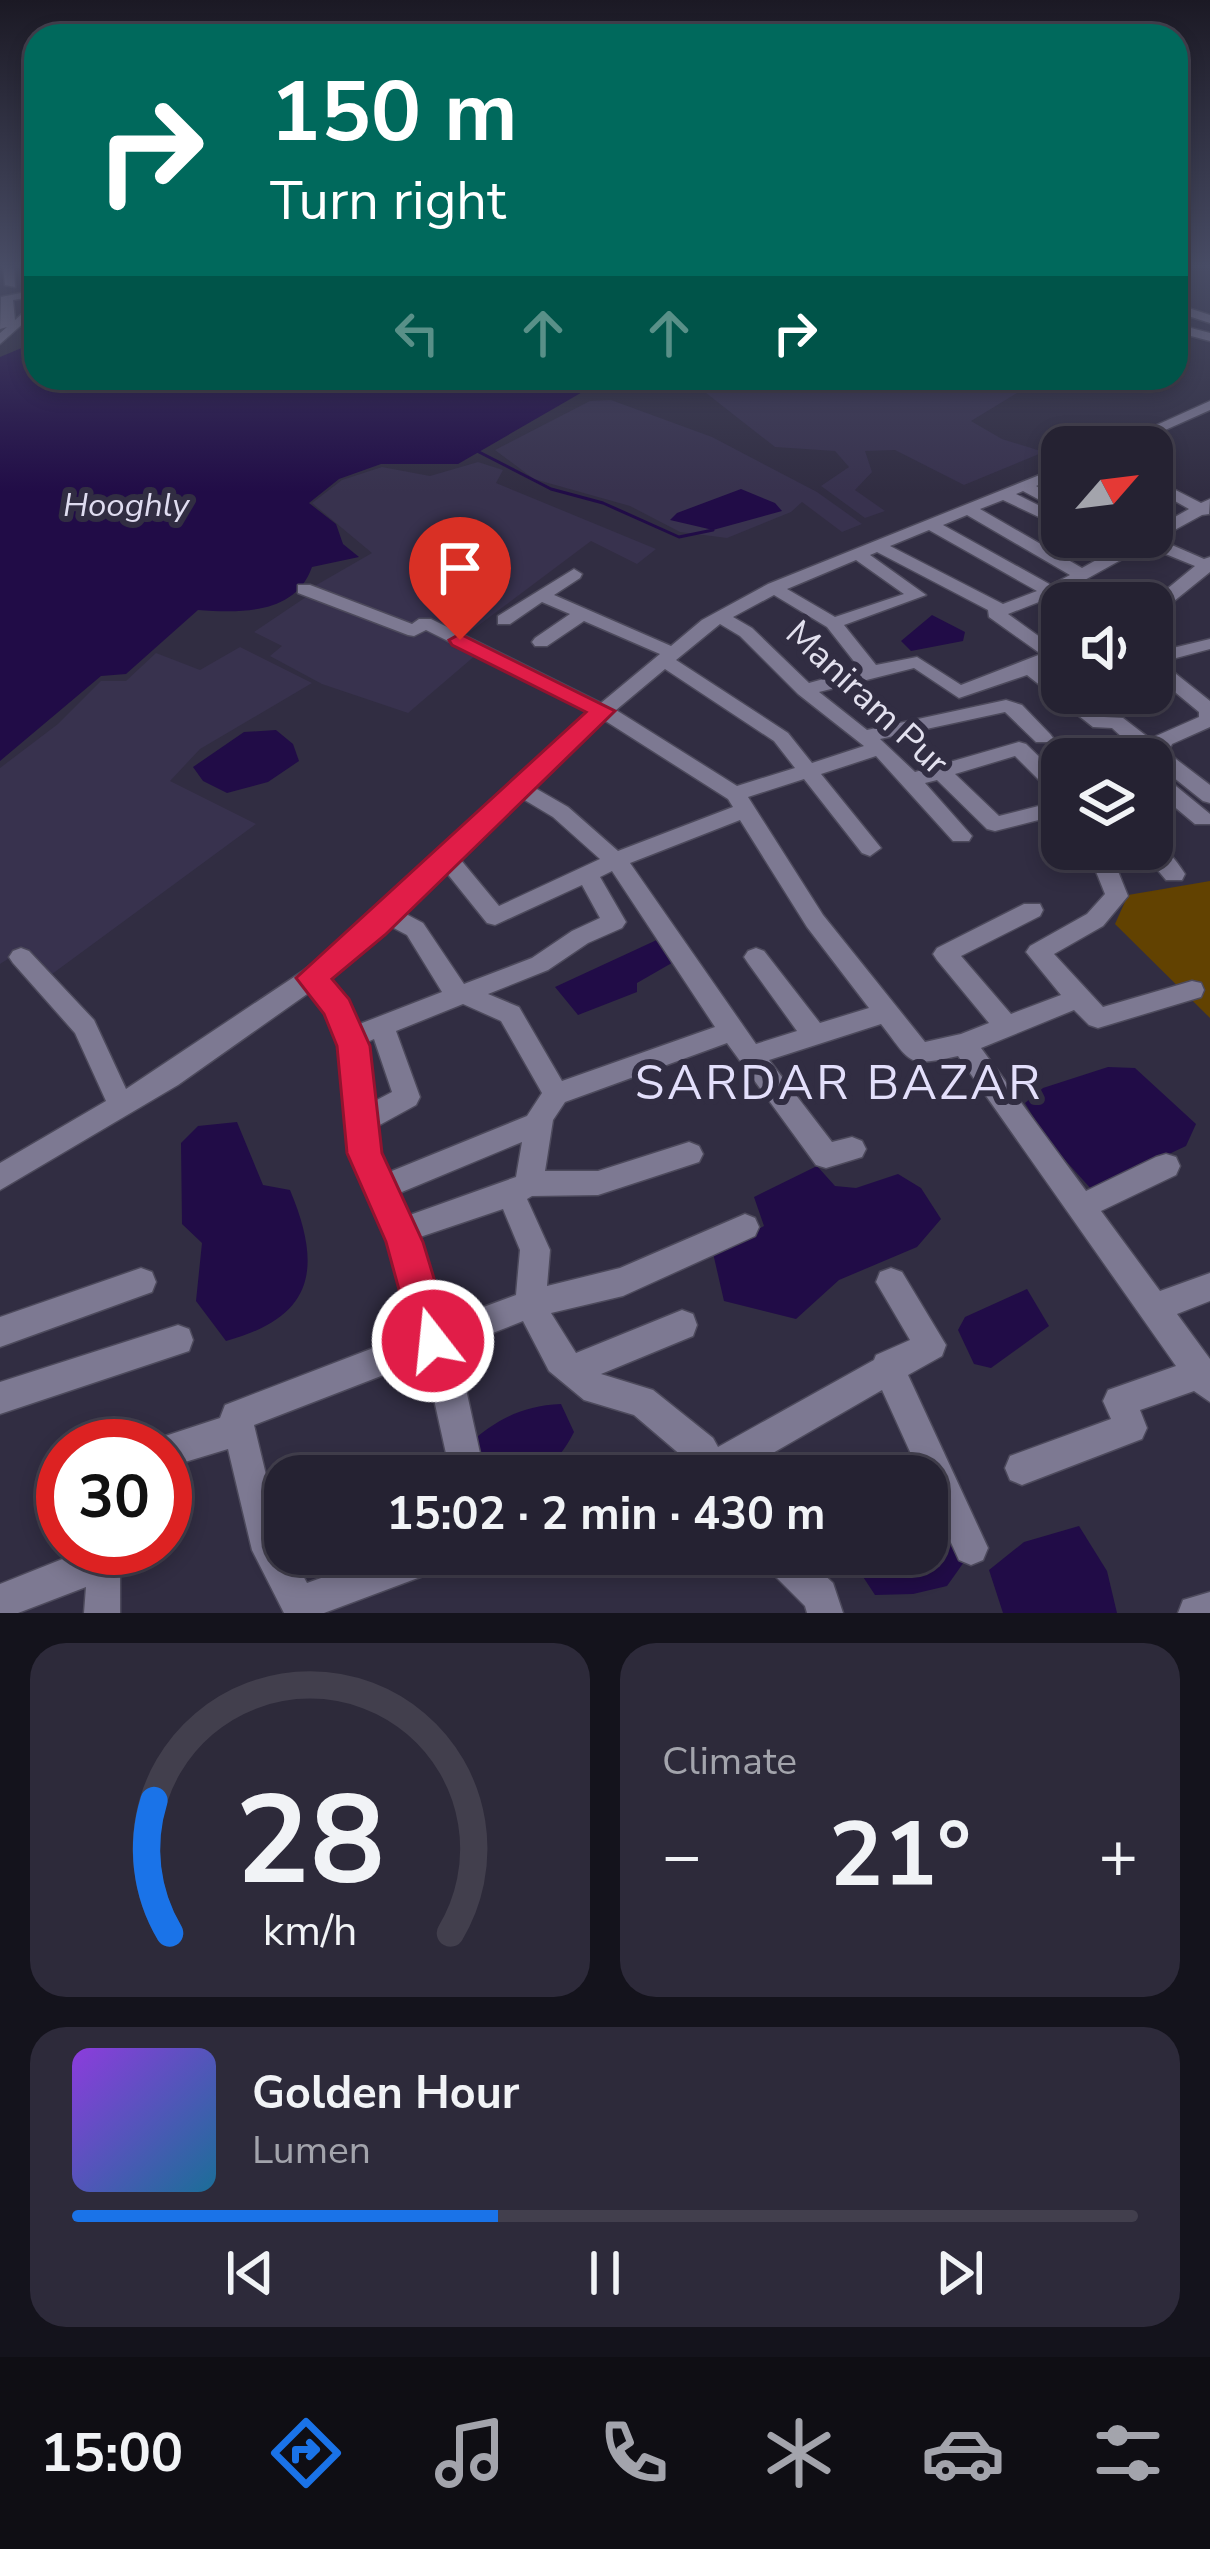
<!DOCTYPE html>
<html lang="en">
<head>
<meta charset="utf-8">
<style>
  body { margin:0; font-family:"Nunito Sans",sans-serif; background:#2d2a3a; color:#f1f3f6; height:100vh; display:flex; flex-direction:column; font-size:45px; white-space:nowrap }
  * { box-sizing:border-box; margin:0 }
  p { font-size:39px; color:#a3a4ac }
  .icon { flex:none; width:66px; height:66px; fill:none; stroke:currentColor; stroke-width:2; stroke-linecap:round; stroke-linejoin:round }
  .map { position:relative; height:1613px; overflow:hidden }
  .sheet { display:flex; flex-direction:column; gap:30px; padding:30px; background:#14131c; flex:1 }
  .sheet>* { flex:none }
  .hud { position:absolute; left:24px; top:24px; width:1164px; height:366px; border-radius:36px; box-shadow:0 6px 18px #0003,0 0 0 3px #423f4d; background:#00695c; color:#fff; overflow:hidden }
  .needle { width:78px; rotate:62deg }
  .controls { position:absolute; left:1041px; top:426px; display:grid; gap:24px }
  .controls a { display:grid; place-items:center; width:132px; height:132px; border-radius:24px; background:#252232; box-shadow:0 6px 18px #0003,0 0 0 3px #423f4d; font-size:60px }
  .speed { position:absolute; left:36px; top:1419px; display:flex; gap:24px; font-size:60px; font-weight:700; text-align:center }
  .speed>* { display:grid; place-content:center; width:156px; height:156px; border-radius:50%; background:#252232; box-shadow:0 6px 18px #0003,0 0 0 3px #423f4d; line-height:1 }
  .speed .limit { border:18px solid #d22; background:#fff; color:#111 }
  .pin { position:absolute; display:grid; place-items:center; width:102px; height:102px; color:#fff; margin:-123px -51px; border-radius:50% 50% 50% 0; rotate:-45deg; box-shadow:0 0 12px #0007 }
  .pin .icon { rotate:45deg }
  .me { position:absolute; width:132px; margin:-66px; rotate:344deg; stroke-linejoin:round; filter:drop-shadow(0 0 9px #0008) }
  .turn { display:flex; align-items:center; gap:42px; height:252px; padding:0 48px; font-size:54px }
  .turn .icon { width:156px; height:156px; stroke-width:2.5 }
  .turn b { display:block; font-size:84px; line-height:102px }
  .lanes { display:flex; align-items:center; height:114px; padding:0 48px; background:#0003; justify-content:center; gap:60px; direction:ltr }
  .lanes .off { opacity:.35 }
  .big { font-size:90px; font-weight:700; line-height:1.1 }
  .sheet .card { flex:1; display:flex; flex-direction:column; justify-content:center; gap:18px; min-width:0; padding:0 42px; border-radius:36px; background:#2d2a3a }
  .sheet .dial { align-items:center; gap:0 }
  .dial svg { height:312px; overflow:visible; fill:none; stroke:#423f4d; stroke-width:7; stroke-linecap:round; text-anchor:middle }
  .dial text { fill:#f1f3f6; stroke:none }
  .song { display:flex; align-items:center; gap:36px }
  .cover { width:144px; height:144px; border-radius:18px; background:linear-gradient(135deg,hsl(270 70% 55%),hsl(200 70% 35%)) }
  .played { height:12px; border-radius:6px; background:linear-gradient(90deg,#1a73e8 40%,#423f4d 40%) }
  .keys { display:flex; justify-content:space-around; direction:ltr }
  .heat { display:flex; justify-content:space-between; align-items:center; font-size:66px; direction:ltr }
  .sheet .tiles { flex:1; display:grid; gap:30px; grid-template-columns:1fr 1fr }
  .card:last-child { grid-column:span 2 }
  .trip { position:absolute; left:264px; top:1455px; width:684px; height:120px; border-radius:36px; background:#252232; box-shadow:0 6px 18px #0003,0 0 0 3px #423f4d; font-weight:700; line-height:120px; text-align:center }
  .dock { display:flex; height:192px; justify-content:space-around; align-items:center; background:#0f0e14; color:#a3a4ac }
  .dock .icon { width:84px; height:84px }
  .dock .on { color:#1a73e8 }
  .dock b { font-size:54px; color:#f1f3f6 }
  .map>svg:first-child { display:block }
  .built { fill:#38324e }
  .green { fill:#624201 }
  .water { fill:#210c47 }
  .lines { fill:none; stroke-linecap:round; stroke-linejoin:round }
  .stream { stroke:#210c47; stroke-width:3 }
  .minor-casing { stroke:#4d4a5c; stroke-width:3 }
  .minor { fill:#7d7992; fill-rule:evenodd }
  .route { fill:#e11d48; stroke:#92132f; stroke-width:3 }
  .labels { text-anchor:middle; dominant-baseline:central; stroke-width:12; stroke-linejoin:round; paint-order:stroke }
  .far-water-label { font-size:33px; font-style:italic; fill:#dfdcf0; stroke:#312d42 }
  .street-label { font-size:36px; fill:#e2e0ee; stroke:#312d42 }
  .near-neighbourhood-label { font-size:48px; letter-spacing:3px; fill:#e3dffb; stroke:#312d42 }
</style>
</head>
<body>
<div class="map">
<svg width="1210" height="1613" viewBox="0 0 1210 1613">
  <rect width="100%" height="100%" fill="#312d42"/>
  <g class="built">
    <polygon points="687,378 988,378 1017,393 971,421 1002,439 1044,452 964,485 895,450 865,451 872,472 855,490 885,511 865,518 821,486 849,467 835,451 775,447"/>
    <polygon points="611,400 712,437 817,492 862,524 842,532 802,502 791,512 727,538 680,532 630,506 534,479 495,450 590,401"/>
    <polygon points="478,462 503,470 496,483 656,549 637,564 591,541 463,637 413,627 313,587 372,553 312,503 342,480 382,467 430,476"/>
    <polygon points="312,593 412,634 426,627 477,654 408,713 322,684 270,656 282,646 254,632"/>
    <polygon points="240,647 312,683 200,749 170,781 256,824 48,977 22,950 0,964 0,768 58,724 101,681 126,681 156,653 200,670"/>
  </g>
  <polygon class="green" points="1210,881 1210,1018 1115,924 1128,895"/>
  <g class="water">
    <path d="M 36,342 L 36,378 L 615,378 L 598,383 L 458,464 L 381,464 L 339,479 L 309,503 L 336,524 L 343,544 L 359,557 L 312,567 C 295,615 240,613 198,610 L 126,674 L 101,676 L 0,761 L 0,357 Z"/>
    <polygon points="741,489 775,503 782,511 713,530 670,520 677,513"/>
    <polygon points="932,615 965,632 963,641 911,651 901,641"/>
    <polygon points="276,730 293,744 299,761 268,782 227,793 203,781 193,767 244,732"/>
    <polygon points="661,938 677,960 637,983 637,992 578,1015 555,987"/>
    <polygon points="1108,1067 1135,1068 1196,1124 1186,1146 1092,1190 1048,1141 1025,1103 1043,1088"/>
    <path d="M 237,1122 L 263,1185 L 290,1190 C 323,1269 314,1317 226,1341 L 196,1301 L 202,1243 L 182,1224 L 181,1143 L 198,1126 Z"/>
    <polygon points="817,1166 835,1186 856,1188 898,1174 921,1188 941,1219 917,1247 839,1280 796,1319 724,1301 713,1253 764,1226 754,1197"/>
    <polygon points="1027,1289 1049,1326 991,1368 974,1364 958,1330 965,1317"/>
    <path d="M 561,1404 L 574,1432 C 549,1482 522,1476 472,1476 L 466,1446 C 496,1420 520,1406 561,1404 Z"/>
    <polygon points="927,1483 943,1504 964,1562 947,1586 913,1594 875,1595 848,1554 927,1554"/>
    <polygon points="1079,1526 1107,1571 1117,1613 1003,1613 989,1570 1024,1542"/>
  </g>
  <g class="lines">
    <polyline class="stream" points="479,452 551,489 603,503 679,537 713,530"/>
    <defs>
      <g id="minor">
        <polygon points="3,266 14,266 15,287 5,285"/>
        <polygon points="36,290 36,296 13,300 15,320 36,302 36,312 0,344 0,333 7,327 0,329 1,297"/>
        <polygon points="1176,304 1210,315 1210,323 1176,312"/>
        <polygon points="1176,324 1210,333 1210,341 1176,332"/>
        <polygon points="1210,401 1210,410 1127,447 1108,447"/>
        <path d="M 1062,466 L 1062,475 L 1036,486 L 1062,501 L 1062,512 L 1023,491 L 1016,494 L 1062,517 L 1062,528 L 1003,500 L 980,509 L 1082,568 L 1109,553 L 1085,537 L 1104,537 L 1121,547 L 1133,540 L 1131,537 L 1152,537 L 1152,530 L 1189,509 L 1152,488 L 1152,478 L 1201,503 L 1210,499 L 1209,514 L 1202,515 L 1158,539 L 1204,559 L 1210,557 L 1210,572 L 1158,614 L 1152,615 L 1150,603 L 1195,566 L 1146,546 L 1063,592 L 1079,603 L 1062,606 L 1049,598 L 1008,614 L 1062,653 L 1060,659 L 1042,669 L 1062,684 L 1062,693 L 1074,693 L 1104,717 L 1123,718 L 1153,741 L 1156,736 L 1199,717 L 1199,712 L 1152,673 L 1152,653 L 1210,639 L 1210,649 L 1161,662 L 1210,701 L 1210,727 L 1172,744 L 1168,753 L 1210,785 L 1210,803 L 1203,801 L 1163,769 L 1160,773 L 1210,814 L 1210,824 L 1195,824 L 1152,788 L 1152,759 L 1146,759 L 1112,728 L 1093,727 L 1027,675 L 959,698 L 914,668 L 819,692 L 867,730 L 1006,700 L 1022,705 L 1050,734 L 1053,738 L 1050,742 L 1036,742 L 1005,712 L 880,739 L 915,772 L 1019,742 L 1026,744 L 1062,779 L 1062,798 L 1055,796 L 1015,756 L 955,774 L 999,816 L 1062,800 L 1062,814 L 995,831 L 987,829 L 937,780 L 925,783 L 972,836 L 969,841 L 953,841 L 876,756 L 821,774 L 881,848 L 870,856 L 862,853 L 804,779 L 748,797 L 823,915 L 925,1042 L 961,1034 L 989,1023 L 937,960 L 933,954 L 937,948 L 1024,904 L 1040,904 L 1043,910 L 1040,916 L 961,956 L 1011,1014 L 1061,995 L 1026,952 L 1030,946 L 1087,914 L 1105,894 L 1087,849 L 1109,849 L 1128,896 L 1103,926 L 1054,954 L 1103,1007 L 1192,981 L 1201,983 L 1204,990 L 1201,997 L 1098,1028 L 1089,1025 L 1074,1010 L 981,1048 L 1086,1191 L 1156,1157 L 1166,1154 L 1176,1157 L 1180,1166 L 1176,1175 L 1101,1211 L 1160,1291 L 1210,1273 L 1210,1301 L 1177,1314 L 1210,1359 L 1210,1402 L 1194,1391 L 1140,1410 L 1147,1428 L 1142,1439 L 1022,1485 L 1010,1480 L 1005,1468 L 1010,1456 L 1111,1419 L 1103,1401 L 1108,1390 L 1176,1366 L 958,1056 C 906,1067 913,1065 881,1024 L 769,1060 L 832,1142 L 852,1137 L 862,1141 L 866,1149 L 862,1157 L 826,1168 L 816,1165 L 727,1043 L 565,1102 L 553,1120 L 545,1171 L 598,1171 L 689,1142 L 699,1146 L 703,1154 L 699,1162 L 598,1195 L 532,1196 L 527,1199 L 550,1250 L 547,1286 L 620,1268 L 745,1214 L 755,1218 L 759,1227 L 755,1236 L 623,1296 L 551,1313 L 576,1353 L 682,1310 L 693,1314 L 697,1325 L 693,1336 L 601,1374 L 653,1390 L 713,1438 L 718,1447 L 874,1360 L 876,1355 L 910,1340 L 876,1282 L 880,1272 L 891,1268 L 902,1272 L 946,1345 L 942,1356 L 908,1375 L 988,1548 L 983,1560 L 971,1565 L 959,1560 L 927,1490 L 927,1476 L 921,1476 L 882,1390 L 733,1476 L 697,1476 L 689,1462 L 634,1415 L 584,1400 L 549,1371 L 523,1321 L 452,1349 L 462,1371 L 485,1476 L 451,1476 L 425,1359 L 254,1425 L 285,1554 L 291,1554 L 307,1583 L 389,1554 L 455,1554 L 450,1566 L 324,1613 L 284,1613 L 252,1550 L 228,1449 L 165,1468 L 165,1446 L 151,1446 L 153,1440 L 220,1418 L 225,1405 L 415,1332 L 389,1242 L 351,1153 L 340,1046 L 327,1013 L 310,992 L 178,1085 L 0,1190 L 0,1163 L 106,1101 L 75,1033 L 13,963 L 9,957 L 13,951 L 21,948 L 29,951 L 94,1020 L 126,1089 L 303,971 L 367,921 L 590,712 L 426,630 L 414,636 L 408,635 L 298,593 L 298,585 L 310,585 L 412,624 L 419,619 L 431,619 L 601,703 L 660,654 L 584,621 L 547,646 L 535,646 L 532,642 L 535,638 L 570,614 L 542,602 L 510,624 L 498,624 L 498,616 L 574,569 L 582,574 L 580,578 L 554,595 L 671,646 L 702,620 L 768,584 ZM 967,515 L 1070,575 L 1051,585 L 943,525 ZM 929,530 L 1037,591 L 1003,604 L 890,546 ZM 877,552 L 988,610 L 989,617 L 1041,654 L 961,685 L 917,657 L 876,665 L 844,625 L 926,595 L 870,555 ZM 856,560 L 904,594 L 835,617 L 787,589 ZM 774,595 L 827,627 L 860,669 L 809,683 L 752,628 L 733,617 ZM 720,624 L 740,636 L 798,694 L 864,746 L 812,763 L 788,733 L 676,660 ZM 665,669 L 774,741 L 795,768 L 737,786 L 616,710 ZM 604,720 L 728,799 L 733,807 L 618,851 L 568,807 L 535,788 ZM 523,799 L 553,817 L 600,859 L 499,906 L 460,859 ZM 740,820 L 807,927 L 869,1008 L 820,1023 L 764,951 L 756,948 L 748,951 L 744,957 L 748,963 L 797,1031 L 756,1044 L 630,863 ZM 612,871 L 715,1027 L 562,1081 L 519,1007 L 488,994 L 548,970 L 588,943 L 622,928 L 626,922 L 600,877 ZM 446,872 L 487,923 L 495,925 L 582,885 L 600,918 L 572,931 L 532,958 L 464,984 L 423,923 L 404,913 ZM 390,926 L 407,935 L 442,992 L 357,1025 L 347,1001 L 327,979 ZM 463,1004 L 501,1021 L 542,1093 L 527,1116 L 387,1173 L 379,1153 L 376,1127 L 416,1105 L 420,1097 L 396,1031 ZM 374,1039 L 392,1092 L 373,1102 L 365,1043 ZM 522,1142 L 516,1177 L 407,1216 L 397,1194 ZM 503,1209 L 520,1250 L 516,1295 L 443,1322 L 417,1238 Z"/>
        <path d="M 1152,842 C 1165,845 1178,863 1185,874 L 1182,880 L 1166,880 L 1140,849 L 1152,849 Z"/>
        <polygon points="141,1268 152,1272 156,1282 152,1292 0,1347 0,1317"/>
        <polygon points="178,1325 189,1329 193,1340 189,1351 0,1414 0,1382"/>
        <polygon points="90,1548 120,1548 120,1613 84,1613 86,1587 18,1613 0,1613 0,1584"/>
        <polygon points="760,1554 802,1554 833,1583 843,1613 807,1613 805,1606 765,1566"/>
        <polygon points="1210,1592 1210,1613 1178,1613 1183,1600"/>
      </g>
    </defs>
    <use href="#minor" class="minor-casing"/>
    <use href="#minor" class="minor"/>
  </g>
  <linearGradient id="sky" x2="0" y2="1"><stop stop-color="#1b1924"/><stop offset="0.54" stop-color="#484c65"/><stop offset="1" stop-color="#484c65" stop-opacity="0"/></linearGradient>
  <rect width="1210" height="492" fill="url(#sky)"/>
  <polygon class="route" points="460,634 615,711 385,935 332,979 349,999 370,1046 382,1153 423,1242 453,1341 447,1355 433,1361 419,1355 413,1341 386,1242 347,1153 337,1046 324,1014 296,978 586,712 452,645 449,640"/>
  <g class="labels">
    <g class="far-water-label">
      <text x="126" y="505">Hooghly</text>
    </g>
    <g class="street-label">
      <text transform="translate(867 698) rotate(43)">Maniram Pur</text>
    </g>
    <g class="near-neighbourhood-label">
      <text x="839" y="1083">SARDAR BAZAR</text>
    </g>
  </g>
</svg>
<div class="controls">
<a><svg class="needle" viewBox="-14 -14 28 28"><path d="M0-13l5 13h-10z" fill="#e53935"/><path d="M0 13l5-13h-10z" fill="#a3a4ac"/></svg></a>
<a><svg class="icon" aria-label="sound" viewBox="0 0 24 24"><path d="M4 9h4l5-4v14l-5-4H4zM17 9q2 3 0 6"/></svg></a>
<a><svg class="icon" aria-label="layers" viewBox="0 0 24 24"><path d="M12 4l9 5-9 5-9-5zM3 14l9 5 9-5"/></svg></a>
</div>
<div class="speed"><div class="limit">30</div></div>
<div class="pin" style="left:460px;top:640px;background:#d93025"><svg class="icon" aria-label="arrive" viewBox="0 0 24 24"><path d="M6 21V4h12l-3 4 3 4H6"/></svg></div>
<svg class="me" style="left:433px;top:1341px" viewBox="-20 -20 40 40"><circle r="17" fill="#e11d48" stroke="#fff" stroke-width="3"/><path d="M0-11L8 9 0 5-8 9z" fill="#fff"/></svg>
<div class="trip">15:02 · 2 min · 430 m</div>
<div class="hud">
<div class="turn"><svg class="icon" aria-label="right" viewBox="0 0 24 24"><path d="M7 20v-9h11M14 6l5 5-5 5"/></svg><div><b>150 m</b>Turn right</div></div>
<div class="lanes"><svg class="icon off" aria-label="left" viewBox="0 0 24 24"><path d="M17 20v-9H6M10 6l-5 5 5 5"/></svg><svg class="icon off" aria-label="ahead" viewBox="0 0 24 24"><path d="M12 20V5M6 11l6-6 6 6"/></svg><svg class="icon off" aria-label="ahead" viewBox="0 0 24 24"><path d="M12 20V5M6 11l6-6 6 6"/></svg><svg class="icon" aria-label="right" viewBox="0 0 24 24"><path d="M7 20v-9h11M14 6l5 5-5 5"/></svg></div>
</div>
</div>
<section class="sheet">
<div class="tiles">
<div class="card dial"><svg viewBox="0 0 100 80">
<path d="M14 69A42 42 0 1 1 86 69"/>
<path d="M14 69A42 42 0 0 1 10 35" stroke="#1a73e8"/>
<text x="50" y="56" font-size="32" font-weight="700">28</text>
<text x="50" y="72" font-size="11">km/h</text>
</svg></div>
<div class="card"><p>Climate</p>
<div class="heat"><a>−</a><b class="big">21°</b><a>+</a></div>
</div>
<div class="card">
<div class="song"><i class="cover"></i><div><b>Golden Hour</b><p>Lumen</p></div></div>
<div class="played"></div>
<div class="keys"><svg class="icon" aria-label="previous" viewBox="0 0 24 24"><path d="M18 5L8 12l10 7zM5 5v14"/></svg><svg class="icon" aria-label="pause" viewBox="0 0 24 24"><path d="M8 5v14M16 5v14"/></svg><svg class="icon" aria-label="next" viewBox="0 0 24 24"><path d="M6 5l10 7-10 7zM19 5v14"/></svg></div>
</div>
</div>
</section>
<nav class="dock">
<b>15:00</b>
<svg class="icon on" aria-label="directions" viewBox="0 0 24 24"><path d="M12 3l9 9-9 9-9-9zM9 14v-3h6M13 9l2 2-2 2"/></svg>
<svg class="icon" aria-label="music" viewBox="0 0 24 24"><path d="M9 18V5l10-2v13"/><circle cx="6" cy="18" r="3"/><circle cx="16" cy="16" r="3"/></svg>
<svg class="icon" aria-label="phone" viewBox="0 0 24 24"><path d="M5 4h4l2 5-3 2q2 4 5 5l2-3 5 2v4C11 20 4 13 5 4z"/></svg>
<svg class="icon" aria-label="climate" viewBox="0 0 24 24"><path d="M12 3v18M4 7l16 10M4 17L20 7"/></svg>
<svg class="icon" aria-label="car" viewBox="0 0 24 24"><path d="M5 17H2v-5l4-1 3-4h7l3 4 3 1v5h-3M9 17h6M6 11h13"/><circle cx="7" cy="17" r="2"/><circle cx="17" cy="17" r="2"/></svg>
<svg class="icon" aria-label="filters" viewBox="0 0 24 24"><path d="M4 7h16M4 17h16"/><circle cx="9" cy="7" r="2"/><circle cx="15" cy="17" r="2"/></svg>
</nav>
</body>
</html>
